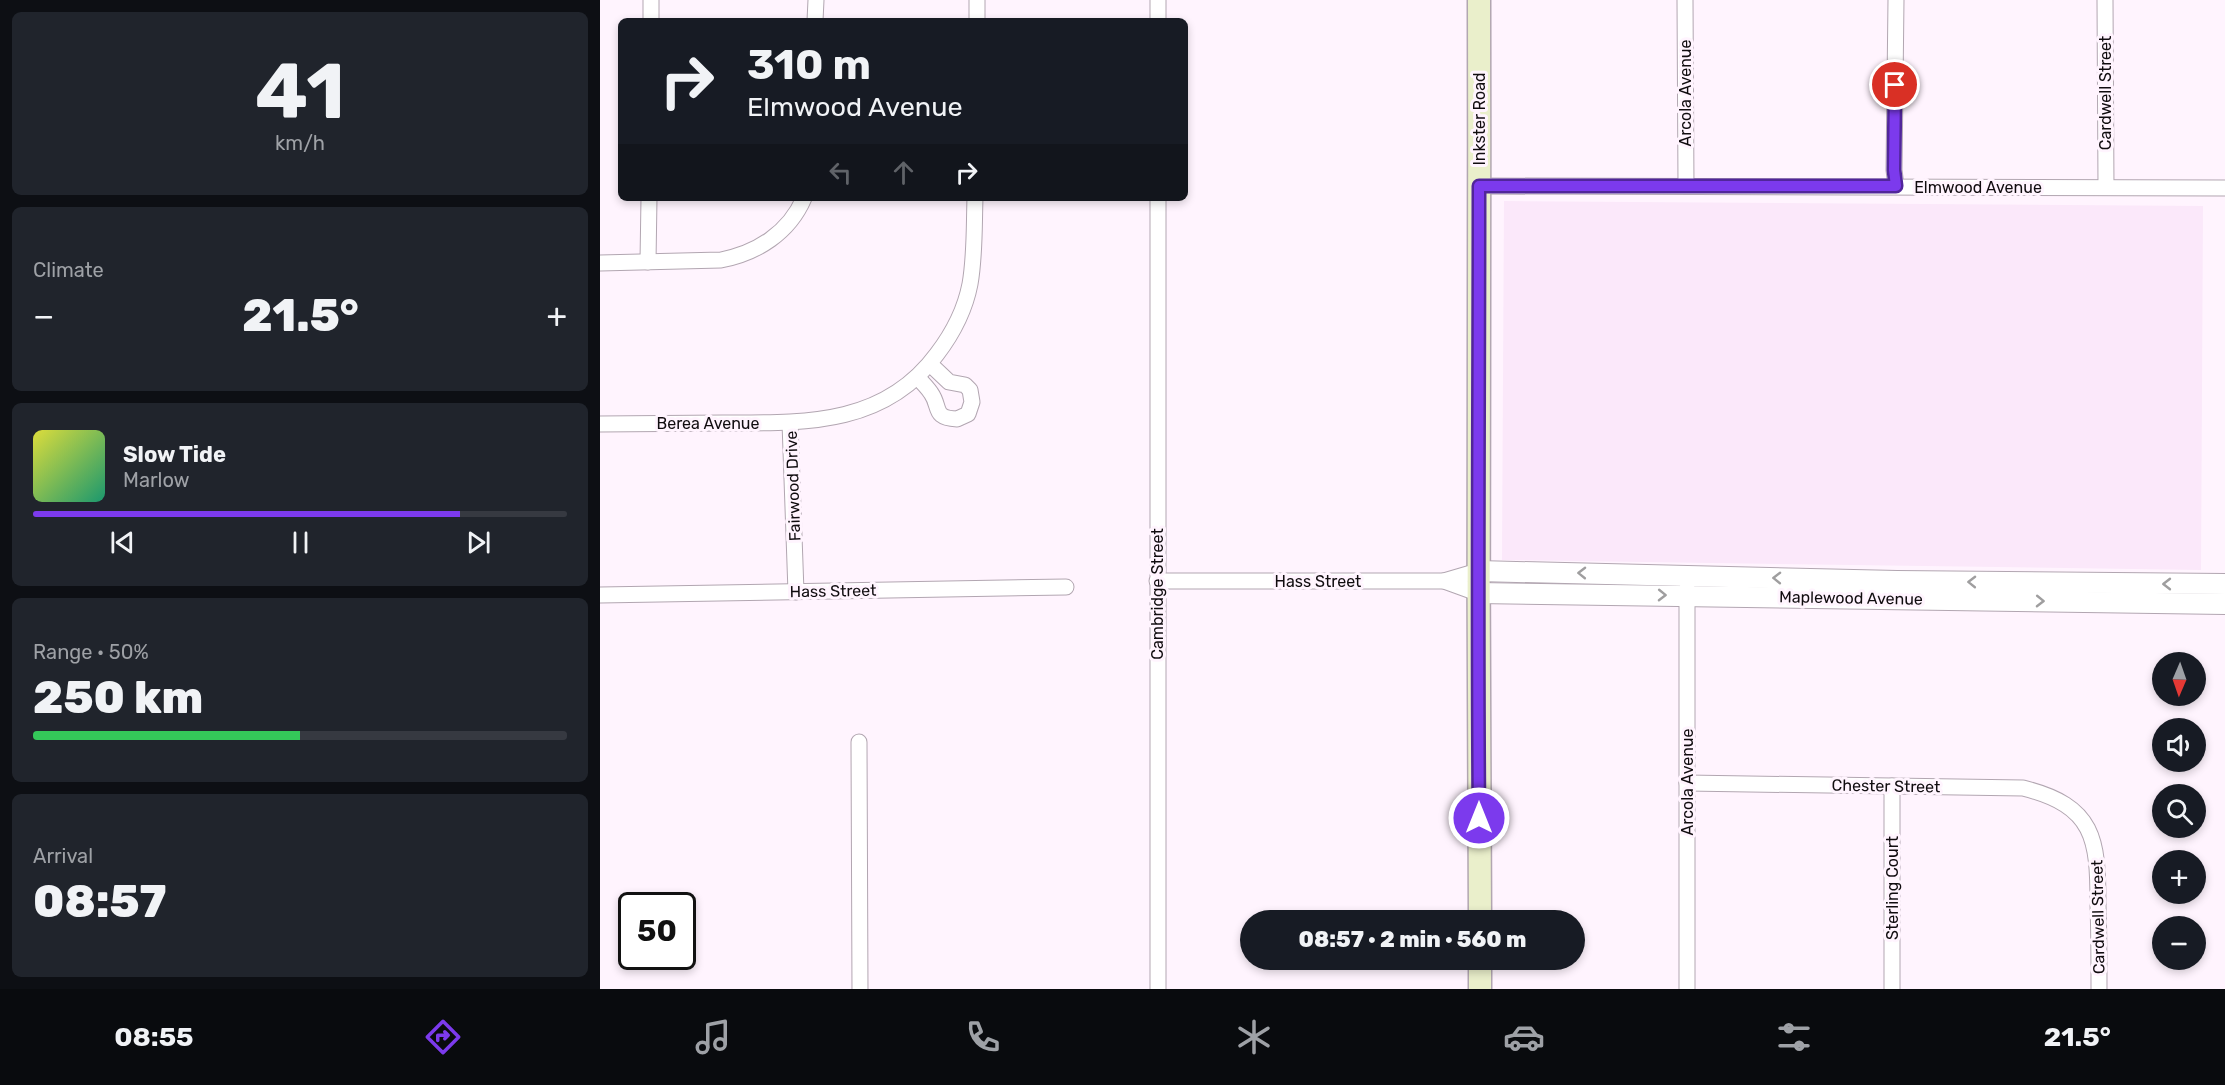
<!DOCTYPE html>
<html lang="en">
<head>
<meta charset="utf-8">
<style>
  body { margin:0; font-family:Rubik,sans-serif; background:#20242c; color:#f1f3f6; height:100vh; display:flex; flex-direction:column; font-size:22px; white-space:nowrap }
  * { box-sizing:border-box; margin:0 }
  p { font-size:20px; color:#9ea1a6 }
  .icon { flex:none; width:33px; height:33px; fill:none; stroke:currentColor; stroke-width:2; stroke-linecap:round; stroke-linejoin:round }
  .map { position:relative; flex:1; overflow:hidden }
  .sheet { display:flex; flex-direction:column; gap:12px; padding:12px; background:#0d0f14; width:600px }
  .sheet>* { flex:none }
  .guide { position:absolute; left:18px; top:18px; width:570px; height:183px; border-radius:9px; box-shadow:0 3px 9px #0003; background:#171b24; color:#f1f3f6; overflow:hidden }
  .needle { width:39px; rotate:182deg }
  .controls { position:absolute; left:1552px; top:652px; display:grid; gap:12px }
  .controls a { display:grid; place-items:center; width:54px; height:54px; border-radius:50%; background:#171b24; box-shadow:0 3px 9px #0003; font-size:30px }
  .speed { position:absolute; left:18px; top:892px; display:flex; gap:12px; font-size:30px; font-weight:700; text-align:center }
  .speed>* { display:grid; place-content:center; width:78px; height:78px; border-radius:50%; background:#171b24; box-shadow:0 3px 9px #0003; line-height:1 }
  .speed .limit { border:3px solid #111; border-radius:9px; background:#fff; color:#111 }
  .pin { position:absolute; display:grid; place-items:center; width:51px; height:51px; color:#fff; margin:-26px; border:3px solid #fff; border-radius:50%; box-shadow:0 2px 6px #0007 }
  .me { position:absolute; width:66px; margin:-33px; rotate:0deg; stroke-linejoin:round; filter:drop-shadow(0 0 4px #0008) }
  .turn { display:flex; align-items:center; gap:21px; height:126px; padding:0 30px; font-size:27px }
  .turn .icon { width:78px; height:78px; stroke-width:2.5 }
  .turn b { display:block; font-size:42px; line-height:51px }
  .lanes { display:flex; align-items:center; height:57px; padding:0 30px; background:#0003; justify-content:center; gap:30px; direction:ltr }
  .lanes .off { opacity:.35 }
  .big { font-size:45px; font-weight:800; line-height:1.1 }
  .sheet .card { flex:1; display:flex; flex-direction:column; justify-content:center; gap:9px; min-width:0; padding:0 21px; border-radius:9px; background:#20242c }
  .sheet .dial { align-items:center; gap:0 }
  .dial b { font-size:78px; line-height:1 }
  .song { display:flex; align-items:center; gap:18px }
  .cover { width:72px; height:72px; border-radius:9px; background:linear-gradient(135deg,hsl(60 70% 55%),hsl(160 70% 35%)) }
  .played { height:6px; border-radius:3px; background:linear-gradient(90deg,#7c3aed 80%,#363941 80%) }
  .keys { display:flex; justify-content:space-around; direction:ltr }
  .heat { display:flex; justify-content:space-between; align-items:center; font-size:33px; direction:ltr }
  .charge { height:9px; border-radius:4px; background:linear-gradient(90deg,#34c759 50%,#363941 0) }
  .trip { position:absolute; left:640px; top:910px; width:345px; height:60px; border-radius:30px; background:#171b24; box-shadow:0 3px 9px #0003; font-weight:800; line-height:60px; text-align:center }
  .menu { display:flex; height:96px; justify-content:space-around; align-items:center; background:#090b0e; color:#9ea1a6 }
  .menu .icon { width:42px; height:42px }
  .menu .on { color:#7c3aed }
  .menu b { font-size:27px; color:#f1f3f6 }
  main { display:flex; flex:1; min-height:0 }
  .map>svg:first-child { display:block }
  .built { fill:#fbe8fa }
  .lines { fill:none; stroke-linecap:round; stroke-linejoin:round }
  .minor-casing { stroke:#b2a6b1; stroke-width:17 }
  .tertiary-casing { stroke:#b2a6b1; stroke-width:22 }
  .secondary-casing { stroke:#b2a6b1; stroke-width:25 }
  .minor { stroke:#fff; stroke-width:15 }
  .tertiary { stroke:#fff; stroke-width:20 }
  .secondary { stroke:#eaefcb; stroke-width:22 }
  .oneway { stroke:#9f9e9f }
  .route-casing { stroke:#51269a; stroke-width:15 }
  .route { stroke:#7c3aed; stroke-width:10 }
  .labels { text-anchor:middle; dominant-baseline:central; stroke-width:6; stroke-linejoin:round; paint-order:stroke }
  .street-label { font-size:16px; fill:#100c0f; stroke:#fff4fe }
</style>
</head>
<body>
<main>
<section class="sheet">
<div class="card dial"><b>41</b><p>km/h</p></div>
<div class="card"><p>Climate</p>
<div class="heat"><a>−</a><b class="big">21.5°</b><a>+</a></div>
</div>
<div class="card">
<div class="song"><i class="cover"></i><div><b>Slow Tide</b><p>Marlow</p></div></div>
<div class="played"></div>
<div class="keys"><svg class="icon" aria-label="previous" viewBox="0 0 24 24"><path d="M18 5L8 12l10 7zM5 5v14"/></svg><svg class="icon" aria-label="pause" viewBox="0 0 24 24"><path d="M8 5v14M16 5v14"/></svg><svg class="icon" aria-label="next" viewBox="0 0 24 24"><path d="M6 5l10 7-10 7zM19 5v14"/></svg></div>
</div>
<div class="card"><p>Range · 50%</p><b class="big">250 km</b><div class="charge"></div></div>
<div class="card"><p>Arrival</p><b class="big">08:57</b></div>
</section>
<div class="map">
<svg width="1625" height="989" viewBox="0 0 1625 989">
  <rect width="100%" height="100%" fill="#fff4fe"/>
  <polygon class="built" points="904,201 1603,206 1601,570 902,560"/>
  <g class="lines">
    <defs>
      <g id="minor">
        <polyline points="1085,0 1086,186"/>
        <polyline points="1296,0 1294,170 1296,186"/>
        <polyline points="1505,0 1506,187"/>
        <polyline points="51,21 51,0"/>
        <polyline points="215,21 216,0"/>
        <polyline points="377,21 377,0"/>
        <polyline points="558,21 558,0"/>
        <polyline points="879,186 1625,188"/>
        <polyline points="558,198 558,989"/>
        <polyline points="48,262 49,198"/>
        <path d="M 0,263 L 121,260 C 157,253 189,233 204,198"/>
        <path d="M 317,377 C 322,382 327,387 331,393 C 341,407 332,418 357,419 L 368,414 L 372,402 L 370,390 L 365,385 L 349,382 L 330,364"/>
        <polyline points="190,423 196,592"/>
        <path d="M 0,424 C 41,424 82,423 123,423 C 204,423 284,426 337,354 C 353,333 365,310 370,284 C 375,256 374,227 375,198"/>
        <polyline points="557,581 844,581 877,593"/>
        <polyline points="844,581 878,571"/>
        <polyline points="1087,588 1087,989"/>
        <polyline points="0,595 466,587"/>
        <polyline points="259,742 260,989"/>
        <path d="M 1087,783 L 1423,788 C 1495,806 1498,839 1498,905 C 1499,933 1499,961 1499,989"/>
        <polyline points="1292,786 1292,989"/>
      </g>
      <g id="tertiary">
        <polyline points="878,571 1297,581 1625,584"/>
        <polyline points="877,593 1625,604"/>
      </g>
      <g id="secondary">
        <path d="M 879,0 C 880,307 877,614 880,921"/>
        <polyline points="880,960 880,989"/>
      </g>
    </defs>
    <use href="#minor" class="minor-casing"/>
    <use href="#tertiary" class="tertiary-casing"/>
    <use href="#secondary" class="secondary-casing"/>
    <use href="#minor" class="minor"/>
    <use href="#tertiary" class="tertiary"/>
    <use href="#secondary" class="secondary"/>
  </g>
  <defs><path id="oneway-chevron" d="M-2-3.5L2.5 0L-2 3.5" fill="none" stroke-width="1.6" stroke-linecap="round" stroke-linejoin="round" transform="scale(1.5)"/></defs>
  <g class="oneway">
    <use href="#oneway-chevron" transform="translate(982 573) rotate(-179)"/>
    <use href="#oneway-chevron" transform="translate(1177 578) rotate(-179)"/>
    <use href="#oneway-chevron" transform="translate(1372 582) rotate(-179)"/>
    <use href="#oneway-chevron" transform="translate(1567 584) rotate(-180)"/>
    <use href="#oneway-chevron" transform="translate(1062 595) rotate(1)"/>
    <use href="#oneway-chevron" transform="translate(1440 601) rotate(1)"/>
  </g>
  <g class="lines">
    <defs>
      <path id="route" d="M 879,818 C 877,607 879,397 879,186 L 1296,186 L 1294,170 L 1295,85"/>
    </defs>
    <use href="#route" class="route-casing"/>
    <use href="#route" class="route"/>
  </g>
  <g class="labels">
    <g class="street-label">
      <text transform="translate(1085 93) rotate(-90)">Arcola Avenue</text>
      <text transform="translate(1505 93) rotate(-90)">Cardwell Street</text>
      <text transform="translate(879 119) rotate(-90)">Inkster Road</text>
      <text x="1378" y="187">Elmwood Avenue</text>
      <text x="108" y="423">Berea Avenue</text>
      <text transform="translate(193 486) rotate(-92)">Fairwood Drive</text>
      <text x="718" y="581">Hass Street</text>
      <text transform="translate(233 591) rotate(-1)">Hass Street</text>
      <text transform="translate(557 594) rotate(-90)">Cambridge Street</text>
      <text transform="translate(1251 598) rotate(1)">Maplewood Avenue</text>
      <text transform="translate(1087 782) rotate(-90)">Arcola Avenue</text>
      <text transform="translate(1286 786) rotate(1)">Chester Street</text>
      <text transform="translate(1292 888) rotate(-90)">Sterling Court</text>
      <text transform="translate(1498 917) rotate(-91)">Cardwell Street</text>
    </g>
  </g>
</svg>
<div class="controls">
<a><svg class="needle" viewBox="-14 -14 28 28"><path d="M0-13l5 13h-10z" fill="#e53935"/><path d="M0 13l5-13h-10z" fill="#9ea1a6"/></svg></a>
<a><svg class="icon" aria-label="sound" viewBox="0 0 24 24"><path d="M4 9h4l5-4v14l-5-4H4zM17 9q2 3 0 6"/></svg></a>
<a><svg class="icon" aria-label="search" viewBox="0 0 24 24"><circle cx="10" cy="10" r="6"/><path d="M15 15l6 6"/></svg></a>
<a>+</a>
<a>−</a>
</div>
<div class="speed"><div class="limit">50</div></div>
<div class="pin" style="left:1295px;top:85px;background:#d93025"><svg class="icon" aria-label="arrive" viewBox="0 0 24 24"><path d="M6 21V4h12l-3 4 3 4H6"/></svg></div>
<svg class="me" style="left:879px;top:818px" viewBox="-20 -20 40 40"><circle r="17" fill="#7c3aed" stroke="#fff" stroke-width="3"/><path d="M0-11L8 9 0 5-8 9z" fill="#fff"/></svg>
<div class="trip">08:57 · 2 min · 560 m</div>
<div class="guide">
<div class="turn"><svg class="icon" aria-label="right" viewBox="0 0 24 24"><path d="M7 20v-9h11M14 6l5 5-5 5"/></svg><div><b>310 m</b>Elmwood Avenue</div></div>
<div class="lanes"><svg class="icon off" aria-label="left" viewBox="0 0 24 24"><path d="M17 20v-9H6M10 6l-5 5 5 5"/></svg><svg class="icon off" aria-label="ahead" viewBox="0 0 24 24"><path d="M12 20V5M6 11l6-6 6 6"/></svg><svg class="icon" aria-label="right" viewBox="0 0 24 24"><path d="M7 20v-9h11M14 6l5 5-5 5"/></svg></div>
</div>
</div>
</main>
<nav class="menu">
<b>08:55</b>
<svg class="icon on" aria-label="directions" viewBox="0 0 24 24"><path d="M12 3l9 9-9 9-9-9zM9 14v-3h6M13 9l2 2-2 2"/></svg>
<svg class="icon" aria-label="music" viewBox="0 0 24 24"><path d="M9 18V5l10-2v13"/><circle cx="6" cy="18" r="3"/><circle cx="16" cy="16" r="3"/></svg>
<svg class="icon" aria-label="phone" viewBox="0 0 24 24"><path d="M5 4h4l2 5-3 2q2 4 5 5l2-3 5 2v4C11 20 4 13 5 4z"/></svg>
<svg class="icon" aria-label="climate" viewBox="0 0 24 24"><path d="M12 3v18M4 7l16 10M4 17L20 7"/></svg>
<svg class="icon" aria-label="car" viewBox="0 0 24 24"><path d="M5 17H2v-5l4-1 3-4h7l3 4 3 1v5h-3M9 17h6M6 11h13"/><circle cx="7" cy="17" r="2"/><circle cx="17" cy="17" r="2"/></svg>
<svg class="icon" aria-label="filters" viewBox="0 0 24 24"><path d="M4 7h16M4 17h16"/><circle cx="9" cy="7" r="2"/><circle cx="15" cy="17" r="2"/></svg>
<b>21.5°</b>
</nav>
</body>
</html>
